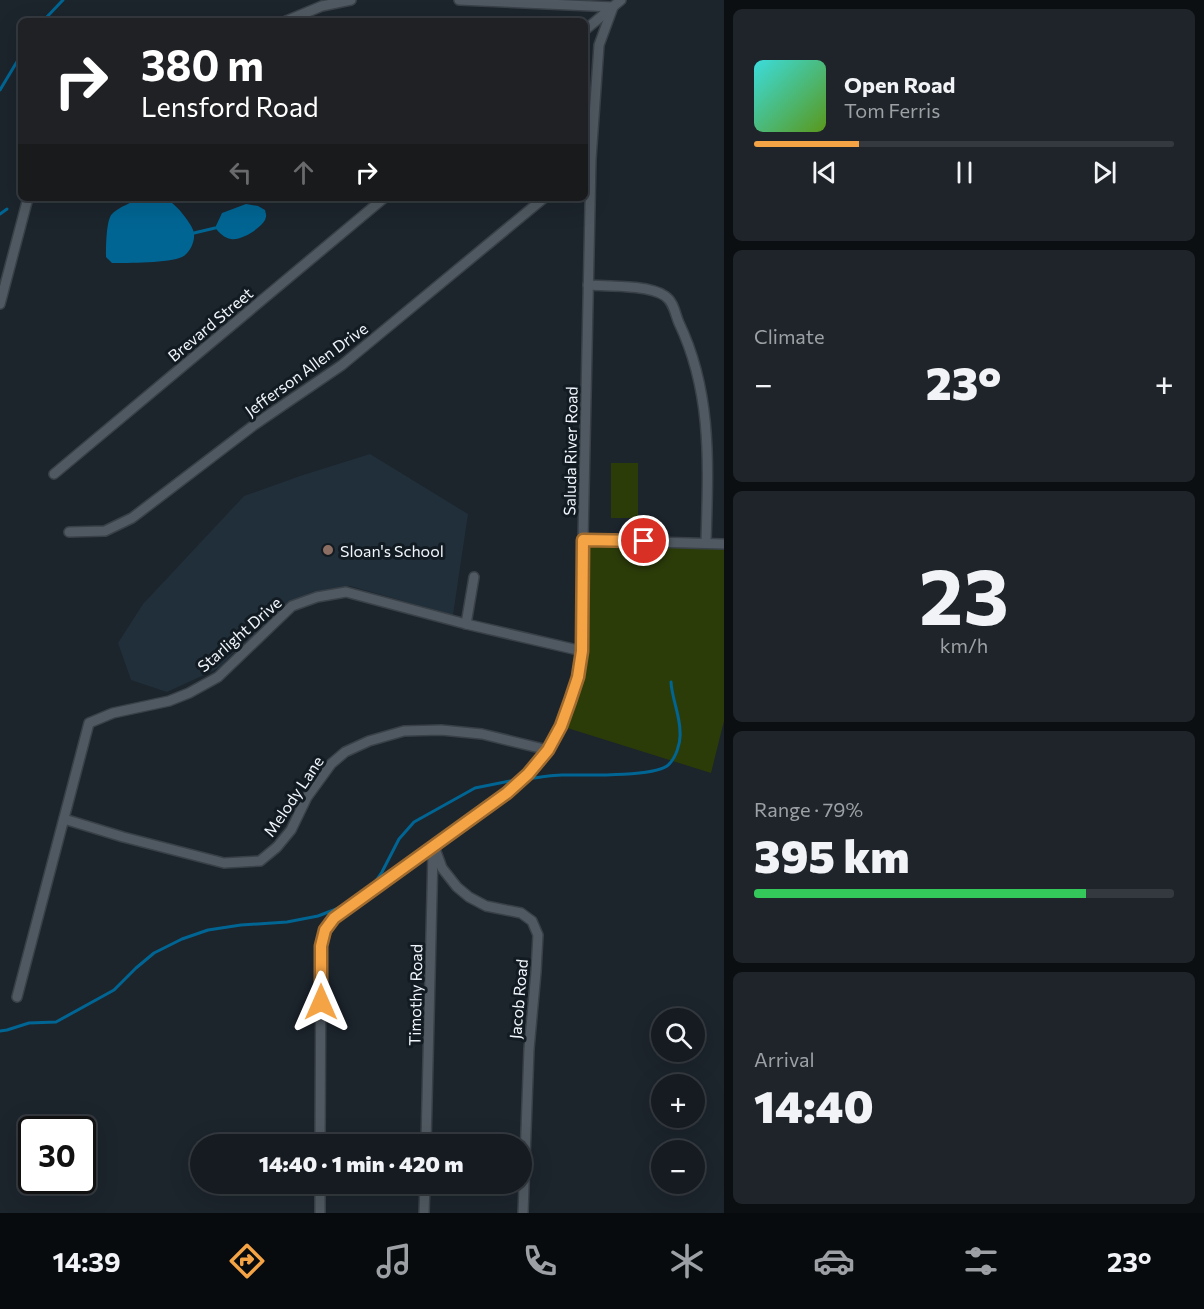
<!DOCTYPE html>
<html lang="en">
<head>
<meta charset="utf-8">
<style>
  body { margin:0; font-family:Commissioner,sans-serif; background:#1e242a; color:#f1f3f6; height:100vh; display:flex; flex-direction:column; font-size:22px; white-space:nowrap }
  * { box-sizing:border-box; margin:0 }
  p { font-size:20px; color:#9da1a5 }
  .icon { flex:none; width:33px; height:33px; fill:none; stroke:currentColor; stroke-width:2; stroke-linecap:round; stroke-linejoin:round }
  .map { position:relative; flex:1; overflow:hidden }
  .drawer { display:flex; flex-direction:column; gap:9px; padding:9px; background:#0c0f12; width:480px }
  .drawer>* { flex:none }
  .guide { position:absolute; left:18px; top:18px; width:570px; height:183px; border-radius:9px; box-shadow:0 6px 24px #0002,0 0 0 2px #34393f; background:#202124; color:#fff; overflow:hidden }
  .tools { position:absolute; left:651px; top:1008px; display:grid; gap:12px }
  .tools a { display:grid; place-items:center; width:54px; height:54px; border-radius:50%; background:#151b21; box-shadow:0 6px 24px #0002,0 0 0 2px #34393f; font-size:30px }
  .speed { position:absolute; left:18px; top:1116px; display:flex; gap:12px; font-size:30px; font-weight:700; text-align:center }
  .speed>* { display:grid; place-content:center; width:78px; height:78px; border-radius:50%; background:#151b21; box-shadow:0 6px 24px #0002,0 0 0 2px #34393f; line-height:1 }
  .speed .limit { border:3px solid #111; border-radius:9px; background:#fff; color:#111 }
  .pin { position:absolute; display:grid; place-items:center; width:51px; height:51px; color:#fff; margin:-26px; border:3px solid #fff; border-radius:50%; box-shadow:0 2px 6px #0007 }
  .me { position:absolute; width:66px; margin:-33px; rotate:0deg; stroke-linejoin:round; filter:drop-shadow(0 0 4px #0008) }
  .turn { display:flex; align-items:center; gap:21px; height:126px; padding:0 24px; font-size:27px }
  .turn .icon { width:78px; height:78px; stroke-width:2.5 }
  .turn b { display:block; font-size:42px; line-height:51px }
  .lanes { display:flex; align-items:center; height:57px; padding:0 24px; background:#0003; justify-content:center; gap:30px; direction:ltr }
  .lanes .off { opacity:.35 }
  .big { font-size:45px; font-weight:800; line-height:1.1 }
  .drawer .widget { flex:1; display:flex; flex-direction:column; justify-content:center; gap:9px; min-width:0; padding:0 21px; border-radius:9px; background:#1e242a }
  .drawer .dial { align-items:center; gap:0 }
  .dial b { font-size:78px; line-height:1 }
  .song { display:flex; align-items:center; gap:18px }
  .cover { width:72px; height:72px; border-radius:9px; background:linear-gradient(135deg,hsl(180 70% 55%),hsl(90 70% 35%)) }
  .played { height:6px; border-radius:3px; background:linear-gradient(90deg,#f4a345 25%,#34393f 25%) }
  .keys { display:flex; justify-content:space-around; direction:ltr }
  .heat { display:flex; justify-content:space-between; align-items:center; font-size:33px; direction:ltr }
  .charge { height:9px; border-radius:4px; background:linear-gradient(90deg,#34c759 79%,#34393f 0) }
  .trip { position:absolute; left:190px; top:1134px; width:342px; height:60px; border-radius:30px; background:#151b21; box-shadow:0 6px 24px #0002,0 0 0 2px #34393f; font-weight:800; line-height:60px; text-align:center }
  .menu { display:flex; height:96px; justify-content:space-around; align-items:center; background:#080b0d; color:#9da1a5 }
  .menu .icon { width:42px; height:42px }
  .menu .current { color:#f4a345 }
  .menu b { font-size:27px; color:#f1f3f6 }
  main { display:flex; flex:1; min-height:0 }
  .map>svg:first-child { display:block }
  .built { fill:#212f3a }
  .green { fill:#2c3c09 }
  .water { fill:#006593 }
  .lines { fill:none; stroke-linecap:round; stroke-linejoin:round }
  .stream { stroke:#006593; stroke-width:3 }
  .minor-casing { stroke:#394047; stroke-width:12 }
  .minor { stroke:#505961; stroke-width:9 }
  .route-casing { stroke:#9f6a2d; stroke-width:15 }
  .route { stroke:#f4a345; stroke-width:10 }
  .education-dot { fill:#8d6e63; stroke:#131b22; stroke-width:2 }
  .labels { text-anchor:middle; dominant-baseline:central; stroke-width:6; stroke-linejoin:round; paint-order:stroke }
  .street-label { font-size:16px; fill:#f0f6fb; stroke:#131b22 }
  .poi-label { font-size:16px; fill:#f0f6fb; stroke:#131b22; text-anchor:start }
</style>
</head>
<body>
<main>
<div class="map">
<svg width="724" height="1213" viewBox="0 0 724 1213">
  <rect width="100%" height="100%" fill="#1c242c"/>
  <polygon class="built" points="370,454 468,514 453,615 350,586 312,592 282,606 252,637 236,650 219,668 167,692 131,680 118,643 143,604 244,496 300,476"/>
  <g class="green">
    <rect x="611" y="463" width="27" height="55"/>
    <polygon points="583,540 724,544 724,721 711,773 561,726 577,677"/>
  </g>
  <g class="water">
    <path d="M 142,198 C 151,198 161,196 169,201 C 176,204 193,225 194,233 C 195,242 190,253 182,257 C 170,263 127,263 112,263 L 106,257 C 106,248 106,220 112,214 C 117,208 134,201 142,198 Z"/>
    <path d="M 246,204 L 258,206 L 265,210 C 266,215 267,215 265,220 C 261,228 241,241 231,239 C 224,238 220,233 215,228 L 222,213 Z"/>
  </g>
  <g class="lines">
    <g class="stream">
      <polyline points="43,21 63,0"/>
      <polyline points="0,90 21,55"/>
      <polyline points="0,214 7,209"/>
      <polyline points="194,233 215,228"/>
      <path d="M 534,778 C 543,777 552,775 562,775 C 583,775 651,777 667,766 C 676,759 681,742 680,732 C 680,715 672,699 671,682"/>
      <polyline points="373,885 382,872 399,839 414,822 475,788 510,781"/>
      <polyline points="0,1031 7,1030 29,1023 56,1022 114,990 136,968 154,953 182,939 208,930 241,925 287,922 318,916 344,906"/>
    </g>
    <defs>
      <g id="minor">
        <polyline points="286,21 322,6 351,0"/>
        <polyline points="585,30 621,0"/>
        <path d="M 588,285 C 607,286 650,285 665,296 C 674,302 675,314 679,323 C 713,394 708,467 706,543"/>
        <polyline points="0,304 28,198"/>
        <polyline points="54,474 384,198"/>
        <polyline points="69,532 105,531 132,518 254,425 342,365 544,198"/>
        <polyline points="583,540 724,544"/>
        <polyline points="466,624 474,577"/>
        <polyline points="64,819 123,837 224,863 260,861 277,847 291,830 307,797 331,764 345,752 369,741 404,731 441,730 482,734 548,750"/>
        <polyline points="434,846 442,868 457,887 469,897 486,906 521,913 532,921 538,935 536,972 529,1049 523,1213"/>
        <polyline points="17,997 89,723 113,713 169,701 189,693 218,677 292,606 317,597 346,592 466,624 582,651"/>
        <path d="M 320,1144 L 321,946 C 327,924 332,920 350,906 L 507,793 L 528,774 L 548,750 L 561,726 L 571,701 L 577,677 L 582,651 L 583,540 L 591,159 L 599,45 L 613,7 L 459,0"/>
        <polyline points="426,1144 433,851"/>
        <polyline points="320,1213 320,1184"/>
        <polyline points="424,1213 425,1184"/>
      </g>
    </defs>
    <use href="#minor" class="minor-casing"/>
    <use href="#minor" class="minor"/>
  </g>
  <g class="lines">
    <defs>
      <polyline id="route" points="321,1002 321,946 325,930 334,918 507,793 528,774 548,750 561,726 570,701 578,677 582,651 583,540 644,541"/>
    </defs>
    <use href="#route" class="route-casing"/>
    <use href="#route" class="route"/>
  </g>
  <circle class="education-dot" cx="328" cy="550" r="6"/>
  <g class="labels">
    <g class="street-label">
      <text transform="translate(210 324) rotate(-40)">Brevard Street</text>
      <text transform="translate(306 369) rotate(-36)">Jefferson Allen Drive</text>
      <text transform="translate(570 451) rotate(-89)">Saluda River Road</text>
      <text transform="translate(239 634) rotate(-41)">Starlight Drive</text>
      <text transform="translate(293 796) rotate(-56)">Melody Lane</text>
      <text transform="translate(415 995) rotate(-89)">Timothy Road</text>
      <text transform="translate(518 999) rotate(-85)">Jacob Road</text>
    </g>
    <g class="poi-label">
      <text x="340" y="550">Sloan's School</text>
    </g>
  </g>
</svg>
<div class="tools">
<a><svg class="icon" aria-label="search" viewBox="0 0 24 24"><circle cx="10" cy="10" r="6"/><path d="M15 15l6 6"/></svg></a>
<a>+</a>
<a>−</a>
</div>
<div class="speed"><div class="limit">30</div></div>
<div class="pin" style="left:644px;top:541px;background:#d93025"><svg class="icon" aria-label="arrive" viewBox="0 0 24 24"><path d="M6 21V4h12l-3 4 3 4H6"/></svg></div>
<svg class="me" style="left:321px;top:1002px" viewBox="-20 -20 40 40"><path d="M0-17L14 15 0 8-14 15z" fill="#f4a345" stroke="#fff" stroke-width="4"/></svg>
<div class="trip">14:40 · 1 min · 420 m</div>
<div class="guide">
<div class="turn"><svg class="icon" aria-label="right" viewBox="0 0 24 24"><path d="M7 20v-9h11M14 6l5 5-5 5"/></svg><div><b>380 m</b>Lensford Road</div></div>
<div class="lanes"><svg class="icon off" aria-label="left" viewBox="0 0 24 24"><path d="M17 20v-9H6M10 6l-5 5 5 5"/></svg><svg class="icon off" aria-label="ahead" viewBox="0 0 24 24"><path d="M12 20V5M6 11l6-6 6 6"/></svg><svg class="icon" aria-label="right" viewBox="0 0 24 24"><path d="M7 20v-9h11M14 6l5 5-5 5"/></svg></div>
</div>
</div>
<section class="drawer">
<div class="widget">
<div class="song"><i class="cover"></i><div><b>Open Road</b><p>Tom Ferris</p></div></div>
<div class="played"></div>
<div class="keys"><svg class="icon" aria-label="previous" viewBox="0 0 24 24"><path d="M18 5L8 12l10 7zM5 5v14"/></svg><svg class="icon" aria-label="pause" viewBox="0 0 24 24"><path d="M8 5v14M16 5v14"/></svg><svg class="icon" aria-label="next" viewBox="0 0 24 24"><path d="M6 5l10 7-10 7zM19 5v14"/></svg></div>
</div>
<div class="widget"><p>Climate</p>
<div class="heat"><a>−</a><b class="big">23°</b><a>+</a></div>
</div>
<div class="widget dial"><b>23</b><p>km/h</p></div>
<div class="widget"><p>Range · 79%</p><b class="big">395 km</b><div class="charge"></div></div>
<div class="widget"><p>Arrival</p><b class="big">14:40</b></div>
</section>
</main>
<nav class="menu">
<b>14:39</b>
<svg class="icon current" aria-label="directions" viewBox="0 0 24 24"><path d="M12 3l9 9-9 9-9-9zM9 14v-3h6M13 9l2 2-2 2"/></svg>
<svg class="icon" aria-label="music" viewBox="0 0 24 24"><path d="M9 18V5l10-2v13"/><circle cx="6" cy="18" r="3"/><circle cx="16" cy="16" r="3"/></svg>
<svg class="icon" aria-label="phone" viewBox="0 0 24 24"><path d="M5 4h4l2 5-3 2q2 4 5 5l2-3 5 2v4C11 20 4 13 5 4z"/></svg>
<svg class="icon" aria-label="climate" viewBox="0 0 24 24"><path d="M12 3v18M4 7l16 10M4 17L20 7"/></svg>
<svg class="icon" aria-label="car" viewBox="0 0 24 24"><path d="M5 17H2v-5l4-1 3-4h7l3 4 3 1v5h-3M9 17h6M6 11h13"/><circle cx="7" cy="17" r="2"/><circle cx="17" cy="17" r="2"/></svg>
<svg class="icon" aria-label="filters" viewBox="0 0 24 24"><path d="M4 7h16M4 17h16"/><circle cx="9" cy="7" r="2"/><circle cx="15" cy="17" r="2"/></svg>
<b>23°</b>
</nav>
</body>
</html>
